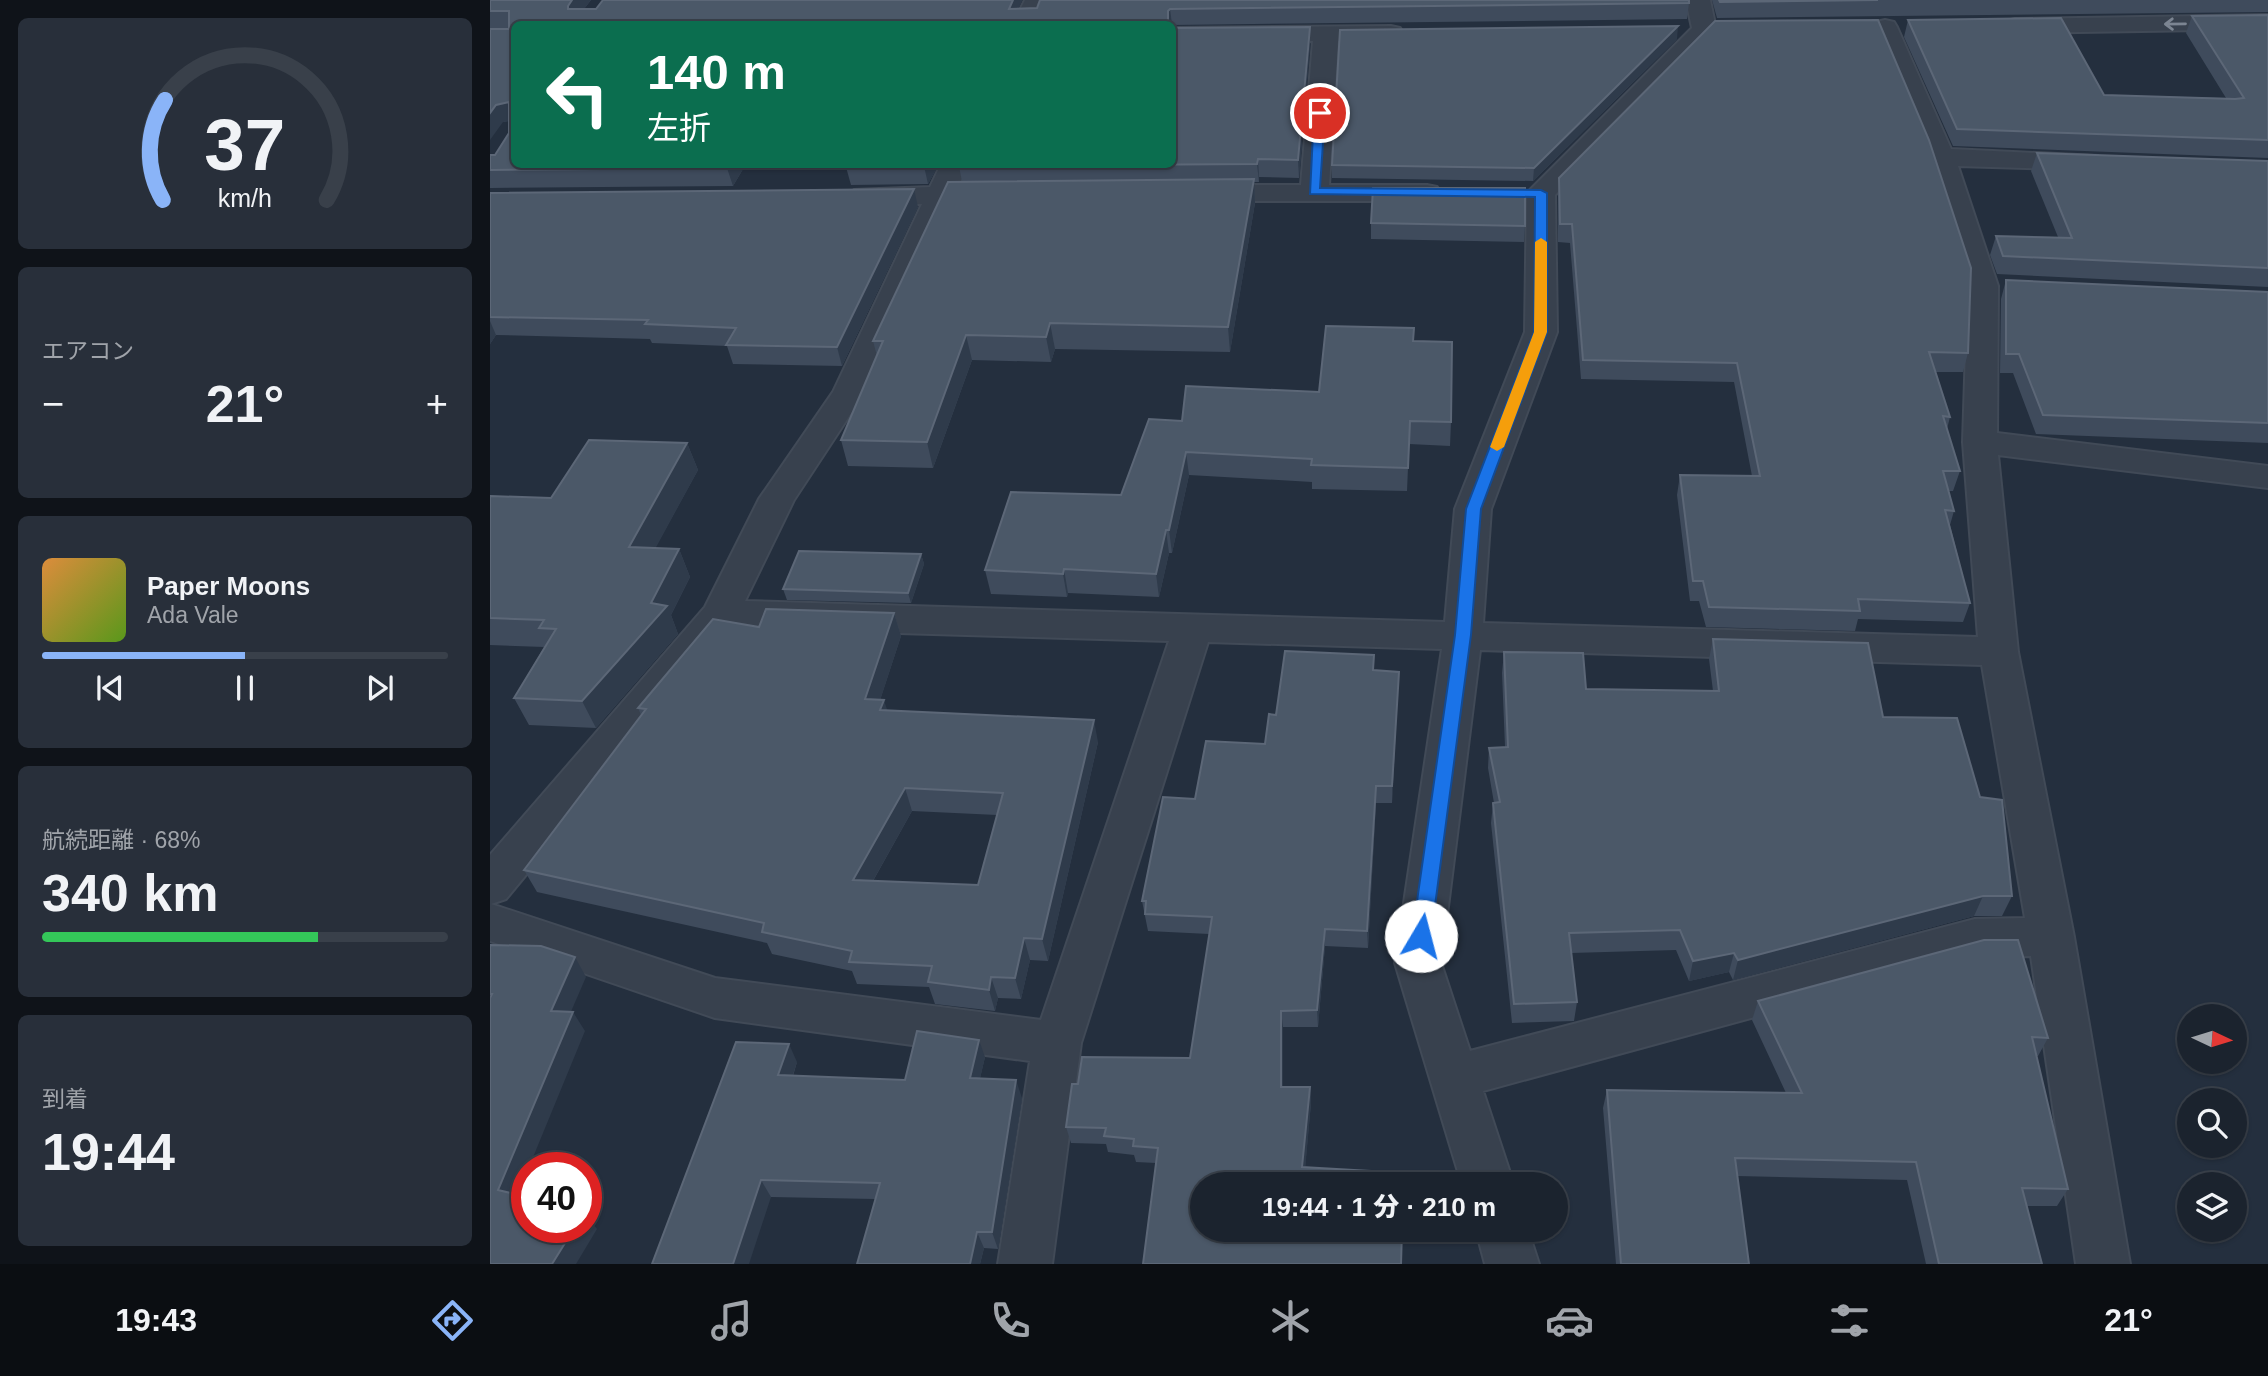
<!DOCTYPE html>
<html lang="ja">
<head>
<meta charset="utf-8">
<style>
  body { margin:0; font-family:Arial,"Noto Sans JP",sans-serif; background:#282f3a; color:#f1f3f6; height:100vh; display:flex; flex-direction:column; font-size:26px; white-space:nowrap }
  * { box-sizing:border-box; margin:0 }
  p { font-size:23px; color:#a0a4aa }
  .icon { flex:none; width:38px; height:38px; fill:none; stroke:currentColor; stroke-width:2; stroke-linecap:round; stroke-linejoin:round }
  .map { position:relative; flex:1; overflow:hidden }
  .details { display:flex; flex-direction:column; gap:18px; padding:18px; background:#0f1319; width:490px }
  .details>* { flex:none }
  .hud { position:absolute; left:21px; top:21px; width:665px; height:147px; border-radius:10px; box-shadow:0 2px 5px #0004,0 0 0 2px #39404a; background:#0b6e4f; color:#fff; overflow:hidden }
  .needle { width:46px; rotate:94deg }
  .fabs { position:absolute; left:1687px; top:1004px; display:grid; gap:14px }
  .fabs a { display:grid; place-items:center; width:70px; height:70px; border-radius:50%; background:#1b232e; box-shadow:0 2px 5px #0004,0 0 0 2px #39404a; font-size:35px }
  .speed { position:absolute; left:21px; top:1152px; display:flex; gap:14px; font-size:35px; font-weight:700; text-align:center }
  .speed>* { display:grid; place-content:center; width:91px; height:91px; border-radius:50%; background:#1b232e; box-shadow:0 2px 5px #0004,0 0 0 2px #39404a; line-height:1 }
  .speed .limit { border:10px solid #d22; background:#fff; color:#111 }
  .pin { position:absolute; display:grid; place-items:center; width:60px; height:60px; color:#fff; margin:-30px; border:4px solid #fff; border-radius:50%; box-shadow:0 2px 7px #0007 }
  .me { position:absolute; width:77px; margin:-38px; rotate:8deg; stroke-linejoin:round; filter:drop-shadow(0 0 5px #0008) }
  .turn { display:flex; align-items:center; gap:24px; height:147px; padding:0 21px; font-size:32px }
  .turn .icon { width:91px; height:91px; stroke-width:2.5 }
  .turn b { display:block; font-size:49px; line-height:60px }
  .big { font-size:52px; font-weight:800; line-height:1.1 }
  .details .widget { flex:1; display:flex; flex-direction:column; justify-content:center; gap:10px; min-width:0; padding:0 24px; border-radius:10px; background:#282f3a }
  .details .dial { align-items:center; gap:0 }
  .dial svg { height:182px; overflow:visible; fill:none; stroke:#39404a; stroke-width:7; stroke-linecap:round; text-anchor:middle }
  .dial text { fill:#f1f3f6; stroke:none }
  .song { display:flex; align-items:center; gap:21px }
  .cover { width:84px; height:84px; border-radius:10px; background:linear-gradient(135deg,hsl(30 70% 55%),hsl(90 70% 35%)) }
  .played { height:7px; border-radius:4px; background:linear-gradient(90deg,#8ab4f8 50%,#39404a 50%) }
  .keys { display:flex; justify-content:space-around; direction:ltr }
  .heat { display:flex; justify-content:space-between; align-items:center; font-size:38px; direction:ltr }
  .charge { height:10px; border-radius:5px; background:linear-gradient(90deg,#34c759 68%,#39404a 0) }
  .trip { position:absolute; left:700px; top:1172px; width:378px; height:70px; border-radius:35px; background:#1b232e; box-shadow:0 2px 5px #0004,0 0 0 2px #39404a; font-weight:800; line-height:70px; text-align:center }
  .dock { display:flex; height:112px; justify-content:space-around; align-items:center; background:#0b0e12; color:#a0a4aa }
  .dock .icon { width:49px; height:49px }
  .dock .on { color:#8ab4f8 }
  .dock b { font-size:32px; color:#f1f3f6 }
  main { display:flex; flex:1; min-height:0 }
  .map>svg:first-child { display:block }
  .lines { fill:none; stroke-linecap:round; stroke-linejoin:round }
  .minor-casing { stroke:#414a57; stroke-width:4 }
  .minor { fill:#38414e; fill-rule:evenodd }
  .wall { fill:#3f4b5c; fill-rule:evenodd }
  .shaded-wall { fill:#2f3b4b }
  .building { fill:#4b5868; stroke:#5c6777; stroke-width:2; fill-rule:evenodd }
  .oneway { stroke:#7c8592 }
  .route { fill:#1a73e8; stroke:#114b97; stroke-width:2 }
  .slow { fill:#f59e0b }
</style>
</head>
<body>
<main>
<section class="details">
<div class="widget dial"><svg viewBox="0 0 100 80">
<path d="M14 69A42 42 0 1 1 86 69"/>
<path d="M14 69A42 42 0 0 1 15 25" stroke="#8ab4f8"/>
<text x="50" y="56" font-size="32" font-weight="700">37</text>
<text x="50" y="72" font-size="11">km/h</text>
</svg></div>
<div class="widget"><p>エアコン</p>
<div class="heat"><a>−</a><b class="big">21°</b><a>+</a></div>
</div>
<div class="widget">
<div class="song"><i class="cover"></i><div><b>Paper Moons</b><p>Ada Vale</p></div></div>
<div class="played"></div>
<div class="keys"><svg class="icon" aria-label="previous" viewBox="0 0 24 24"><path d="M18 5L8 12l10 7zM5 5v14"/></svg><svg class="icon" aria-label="pause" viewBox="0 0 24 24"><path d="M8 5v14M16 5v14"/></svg><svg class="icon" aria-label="next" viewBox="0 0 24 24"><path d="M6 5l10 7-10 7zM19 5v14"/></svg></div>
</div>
<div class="widget"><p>航続距離 · 68%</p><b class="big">340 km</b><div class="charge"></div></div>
<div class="widget"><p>到着</p><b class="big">19:44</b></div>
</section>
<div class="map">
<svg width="1778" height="1264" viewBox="0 0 1778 1264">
  <rect width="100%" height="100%" fill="#242f3e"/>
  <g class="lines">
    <defs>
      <g id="minor">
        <polygon points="535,0 559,0 547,24 523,24"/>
        <path d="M 1196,0 L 1220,0 L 1226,29 L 1065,195 L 1067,332 L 1001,509 L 993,623 L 1488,637 L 1473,442 L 1478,286 L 1437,157 L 1383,27 L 1386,22 L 1395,20 L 1404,22 L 1407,27 L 1461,149 L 1608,156 L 1612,162 L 1608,168 L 1598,170 L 1468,166 L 1508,286 L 1507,433 L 1778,466 L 1778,488 L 1508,455 L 1528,652 L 1584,937 L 1640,1264 L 1586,1264 L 1541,956 L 1485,957 L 993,1091 L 1024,1185 L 972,1185 L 905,963 L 952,649 L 718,642 L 591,1043 L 562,1264 L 508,1264 L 540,1061 L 225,1018 L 0,941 L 0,855 L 215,607 L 269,499 L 343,392 L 432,204 L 374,205 L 364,202 L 360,196 L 364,190 L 440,187 L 451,164 L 479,164 L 468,187 L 513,189 L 517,195 L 513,201 L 461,204 L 375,392 L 304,500 L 255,601 L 955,622 L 965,509 L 1035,332 L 1037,193 L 1202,28 ZM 240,628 L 679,641 L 551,1020 L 225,978 L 1,904 L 16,899 ZM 990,650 L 1492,665 L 1535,918 L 1485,919 L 980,1051 L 951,963 Z"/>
        <polygon points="1778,15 1778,29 1525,33 1516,31 1513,26 1516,21 1525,19"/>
        <polygon points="901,26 910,28 913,33 910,38 848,41 839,185 937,185 947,187 951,193 947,199 937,201 713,201 703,199 699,193 703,187 713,185 811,185 823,41 682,42 682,28"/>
        <polygon points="986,1230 1038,1230 1049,1264 995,1264"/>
      </g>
    </defs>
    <use href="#minor" class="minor-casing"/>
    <use href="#minor" class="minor"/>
  </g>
  <g class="wall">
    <polygon points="0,0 101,0 94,9 532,0 528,9 1199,3 1197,19 682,25 24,24 24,164 256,164 243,186 0,188 0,155 5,155 19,133 19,121 13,122 19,29 0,28"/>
    <polygon points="1222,0 1778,0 1778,12 1227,18"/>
    <polygon points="1778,15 1778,158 1463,146 1414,37 1418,20 1614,95 1736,98 1696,33 1702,16"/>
    <polygon points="1187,39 1043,181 842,178 842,165"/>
    <polygon points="820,44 809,178 769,177 769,182 764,182 765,203 740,352 565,349 561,362 482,360 443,468 358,466 351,440 387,356 383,341 472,182 469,166"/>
    <polygon points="1547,153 1778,161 1778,287 1507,274 1500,255 1506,236 1568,237 1541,171"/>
    <polygon points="357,164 449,164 438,184 361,185 356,167"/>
    <polygon points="1069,178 1478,353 1473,372 1445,372 1460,417 1457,429 1470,471 1463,491 1458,491 1464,511 1460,525 1480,603 1473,622 1368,619 1365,631 1216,627 1209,601 1200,601 1187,495 1190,475 1262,476 1244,382 1091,379 1080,243 1068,242 1068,196"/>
    <polygon points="0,193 428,207 352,366 243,364 237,346 162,343 160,339 6,335 0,344"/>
    <polygon points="881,223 1035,226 1034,242 881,239"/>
    <polygon points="1516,280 1778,292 1778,443 1546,434 1523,373 1510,373 1511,299"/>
    <polygon points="924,341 961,422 960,446 919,444 917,491 822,489 822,482 699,475 682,553 679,553 669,597 578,593 577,597 501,594 495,570 631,495 692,421 829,392"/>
    <polygon points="197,443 208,470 165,548 189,549 200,577 181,615 188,634 106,728 39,725 24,698 54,647 0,645 0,496 61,498"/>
    <polygon points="431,554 434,564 421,603 297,600 293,589"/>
    <path d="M 404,613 L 411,636 L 390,700 L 397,710 L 608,742 L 558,961 L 540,960 L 531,999 L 508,998 L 505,1011 L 445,1004 L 439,987 L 367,984 L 362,971 L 282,954 L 277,943 L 47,892 L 34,870 L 151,715 L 148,708 L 269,627 ZM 422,811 L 507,815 L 488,885 L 383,881 Z"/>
    <polygon points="1223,639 1393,717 1490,797 1522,896 1512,916 1484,916 1243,980 1239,972 1199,981 1186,950 1081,953 1087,1002 1084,1021 1022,1023 1001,823 1003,803 1004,803 998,768 999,748 1015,747 1012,673 1014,652 1096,689 1223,691 1219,659"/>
    <polygon points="884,655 884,670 908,689 902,803 886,803 878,948 835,946 828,1027 793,1027 793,1087 820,1087 821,1103 815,1167 666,1163 646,1162 644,1155 618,1152 616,1144 581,1143 576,1127 588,1084 700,1058 719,934 658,931 652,901 705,799 775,744 786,715"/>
    <polygon points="1268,1001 1558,1038 1548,1056 1546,1056 1578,1189 1567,1206 1537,1206 1552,1264 1436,1264 1417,1180 1247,1176 1259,1264 1126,1264 1113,1108 1117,1090 1296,1093 1262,1020"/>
    <polygon points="495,1057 490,1078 532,1098 508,1249 494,1248 490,1264 367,1264 385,1199 281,1197 162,1264 307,1062 303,1076 415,1080"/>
  </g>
  <g class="shaded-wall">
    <polygon points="82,0 101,0 84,22 78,9 78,6"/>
    <polygon points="523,0 532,0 522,24 519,9"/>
    <polygon points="680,9 682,24 678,24 678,11"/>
    <polygon points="1188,26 1187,39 1043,181 1044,168"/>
    <polygon points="820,27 820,44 809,178 808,160"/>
    <polygon points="19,102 24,120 13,122 0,140 0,113 6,105"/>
    <polygon points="768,159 769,177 769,182 767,164"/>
    <polygon points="240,164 256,164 243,186 237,168"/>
    <polygon points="436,164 449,164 438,184 434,166"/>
    <polygon points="764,179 765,203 740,352 738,327"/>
    <polygon points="424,189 428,207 352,366 347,347"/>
    <polygon points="0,321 6,335 0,344"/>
    <polygon points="560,323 565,349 561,362 556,337"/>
    <polygon points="476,335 482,360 443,468 437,442"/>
    <polygon points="197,443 208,470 151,575 139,547"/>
    <polygon points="696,452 699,475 682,553 679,530"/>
    <polygon points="676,530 679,553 669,597 666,574"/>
    <polygon points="189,549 200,577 181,615 188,634 106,728 92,701 161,603"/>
    <polygon points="431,554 434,564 421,603 418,593"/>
    <polygon points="574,569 578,593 577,597 573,574"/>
    <polygon points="404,613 411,636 383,722 375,699"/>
    <polygon points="909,672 908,689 902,803 902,786"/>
    <polygon points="394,700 401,722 390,710"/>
    <polygon points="604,720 608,742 558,961 552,939"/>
    <polygon points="886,786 886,803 878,948 877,931"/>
    <polygon points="415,788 422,811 371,902 363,880"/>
    <polygon points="1493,896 1484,916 1243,980 1248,960"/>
    <polygon points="835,929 835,946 828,1027 827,1010"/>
    <polygon points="534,938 540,960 531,999 525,978"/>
    <polygon points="1244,953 1239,972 1199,981 1203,961"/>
    <polygon points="85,957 96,977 73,1030 61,1011"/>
    <polygon points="501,977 508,998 505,1011 499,990"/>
    <polygon points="791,1011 793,1027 793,1103 791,1087"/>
    <polygon points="83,1012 95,1031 39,1167 37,1167 37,1172 22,1207 8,1190"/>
    <polygon points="489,1040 495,1057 486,1096 480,1078"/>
    <polygon points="299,1044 307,1062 297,1093 288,1075"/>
    <polygon points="526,1080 532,1098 508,1249 502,1232"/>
    <polygon points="820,1087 821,1103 814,1183 812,1167"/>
    <polygon points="271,1180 281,1197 259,1264 243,1264"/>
    <polygon points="96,1215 107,1229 86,1264 62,1264 85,1227 96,1227"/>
    <polygon points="487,1232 494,1248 490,1264 480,1264"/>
  </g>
  <g class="building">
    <polygon points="0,0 82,0 78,6 78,9 106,9 113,0 523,0 519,9 547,8 550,0 1199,0 1199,3 680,9 678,11 678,24 24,24 24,164 240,164 237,168 0,170 0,155 5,155 19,133 19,102 6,105 0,113 0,29 19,29 19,11 0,11"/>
    <polygon points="1229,0 1388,0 1230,2"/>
    <polygon points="1778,15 1778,140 1467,129 1418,20 1571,18 1614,95 1745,99 1754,98 1702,16"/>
    <polygon points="1388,20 1439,140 1481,268 1478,353 1439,352 1460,417 1453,416 1470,471 1453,471 1464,511 1455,510 1480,603 1368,599 1370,611 1219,607 1213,581 1203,581 1190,475 1270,476 1247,363 1093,360 1082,224 1070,224 1069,178 1225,21"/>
    <polygon points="1188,26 1044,168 842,165 850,30"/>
    <polygon points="820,27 808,160 768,159 767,164 469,166 469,164 682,164 682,28"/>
    <polygon points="1547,153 1778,161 1778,268 1513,256 1506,236 1582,238"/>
    <polygon points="357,164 436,164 434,166 356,167"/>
    <polygon points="764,179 738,327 560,323 556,337 476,335 437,442 351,440 393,341 383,341 458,182"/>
    <polygon points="883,188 1035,188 1035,226 881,223"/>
    <polygon points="424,189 347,347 236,345 246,328 155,324 158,320 0,317 0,193"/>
    <polygon points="1516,280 1778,292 1778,423 1553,415 1529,354 1516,354"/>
    <polygon points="836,326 924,328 923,341 962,342 961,422 920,421 918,468 821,465 822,459 696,452 679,530 676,530 666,574 574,569 573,574 495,570 521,492 631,495 659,419 692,421 696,386 829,392"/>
    <polygon points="99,440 197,443 139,547 189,549 161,603 177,606 92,701 24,698 66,629 49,628 54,620 0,618 0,496 61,498"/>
    <polygon points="309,551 431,554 418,593 293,589"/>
    <path d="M 276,609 L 404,613 L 375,699 L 394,700 L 390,710 L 604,720 L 552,939 L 534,938 L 525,978 L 501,977 L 499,990 L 438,982 L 442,966 L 359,962 L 362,951 L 272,932 L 274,923 L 34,870 L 156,709 L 148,708 L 223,619 L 269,627 ZM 415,788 L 513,793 L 488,885 L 363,880 Z"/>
    <polygon points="1223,639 1378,643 1393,717 1467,718 1490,797 1512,800 1522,896 1493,896 1248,960 1244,953 1203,961 1190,930 1079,933 1087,1002 1024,1004 1003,803 1010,802 999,748 1018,747 1014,652 1093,653 1096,689 1229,691"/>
    <polygon points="795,651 884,655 883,670 909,672 902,786 886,786 877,931 835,929 827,1010 791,1011 791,1087 820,1087 812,1167 915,1173 914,1185 712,1185 712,1230 912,1230 911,1264 653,1264 668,1148 643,1146 644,1139 614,1136 616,1128 576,1127 582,1084 588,1084 592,1057 700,1058 722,917 655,914 656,901 652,901 673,797 705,799 716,741 775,744 779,714 786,715"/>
    <polygon points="1494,940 1528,940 1558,1038 1542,1037 1578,1189 1532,1188 1552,1264 1449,1264 1426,1162 1245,1158 1259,1264 1131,1264 1117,1090 1312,1093 1268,1001"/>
    <polygon points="0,945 51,946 85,957 61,1011 83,1012 8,1190 37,1197 37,1227 85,1227 62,1264 0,1264 0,998 2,994 0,994"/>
    <polygon points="427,1031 489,1040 480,1078 526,1080 502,1232 487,1232 480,1264 367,1264 390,1183 271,1180 243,1264 162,1264 246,1042 299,1044 288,1075 415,1080"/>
  </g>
  <defs><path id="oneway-shaft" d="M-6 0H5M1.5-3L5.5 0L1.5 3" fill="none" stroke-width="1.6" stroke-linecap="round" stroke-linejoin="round" transform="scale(1.75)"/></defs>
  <use class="oneway" href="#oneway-shaft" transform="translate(1685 24) rotate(179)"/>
  <polygon class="route" points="830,109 835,113 830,188 1051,190 1057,193 1057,332 991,509 981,635 941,936 938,941 931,944 925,941 922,936 965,635 976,509 1044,332 1045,197 820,194 824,113"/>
  <polygon class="slow" points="1051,238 1057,242 1057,332 1014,447 1007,451 1000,447 1044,332 1045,242"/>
</svg>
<div class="fabs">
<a><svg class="needle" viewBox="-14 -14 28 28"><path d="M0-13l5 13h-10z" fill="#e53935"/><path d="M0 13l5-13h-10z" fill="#a0a4aa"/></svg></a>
<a><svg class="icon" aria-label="search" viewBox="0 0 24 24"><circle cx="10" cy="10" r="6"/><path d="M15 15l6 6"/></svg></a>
<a><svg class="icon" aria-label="layers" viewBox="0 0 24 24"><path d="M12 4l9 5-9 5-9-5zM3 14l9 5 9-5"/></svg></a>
</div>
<div class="speed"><div class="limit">40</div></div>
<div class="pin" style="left:830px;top:113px;background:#d93025"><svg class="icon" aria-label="arrive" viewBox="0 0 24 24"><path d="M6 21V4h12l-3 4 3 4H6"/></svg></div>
<svg class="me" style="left:931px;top:936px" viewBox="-20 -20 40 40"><circle r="19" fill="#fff"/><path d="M0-13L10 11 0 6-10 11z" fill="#1a73e8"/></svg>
<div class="trip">19:44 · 1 分 · 210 m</div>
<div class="hud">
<div class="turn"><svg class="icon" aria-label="left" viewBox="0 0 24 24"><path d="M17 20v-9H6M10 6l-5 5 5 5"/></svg><div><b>140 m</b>左折</div></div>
</div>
</div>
</main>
<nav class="dock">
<b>19:43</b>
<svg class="icon on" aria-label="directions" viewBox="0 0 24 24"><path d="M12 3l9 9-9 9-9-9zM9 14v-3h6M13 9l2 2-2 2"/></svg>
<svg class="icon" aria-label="music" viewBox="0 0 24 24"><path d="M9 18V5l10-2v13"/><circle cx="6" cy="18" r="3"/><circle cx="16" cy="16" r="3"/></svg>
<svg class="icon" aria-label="phone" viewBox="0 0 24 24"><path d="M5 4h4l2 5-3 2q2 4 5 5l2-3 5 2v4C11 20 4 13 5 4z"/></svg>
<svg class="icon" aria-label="climate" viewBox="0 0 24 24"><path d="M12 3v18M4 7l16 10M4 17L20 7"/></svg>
<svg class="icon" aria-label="car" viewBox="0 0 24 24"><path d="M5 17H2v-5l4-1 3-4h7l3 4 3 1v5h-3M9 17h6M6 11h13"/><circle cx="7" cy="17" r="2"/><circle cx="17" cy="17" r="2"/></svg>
<svg class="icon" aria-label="filters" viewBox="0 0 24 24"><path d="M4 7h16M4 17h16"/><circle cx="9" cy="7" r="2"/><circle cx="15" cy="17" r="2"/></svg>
<b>21°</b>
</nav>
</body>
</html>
